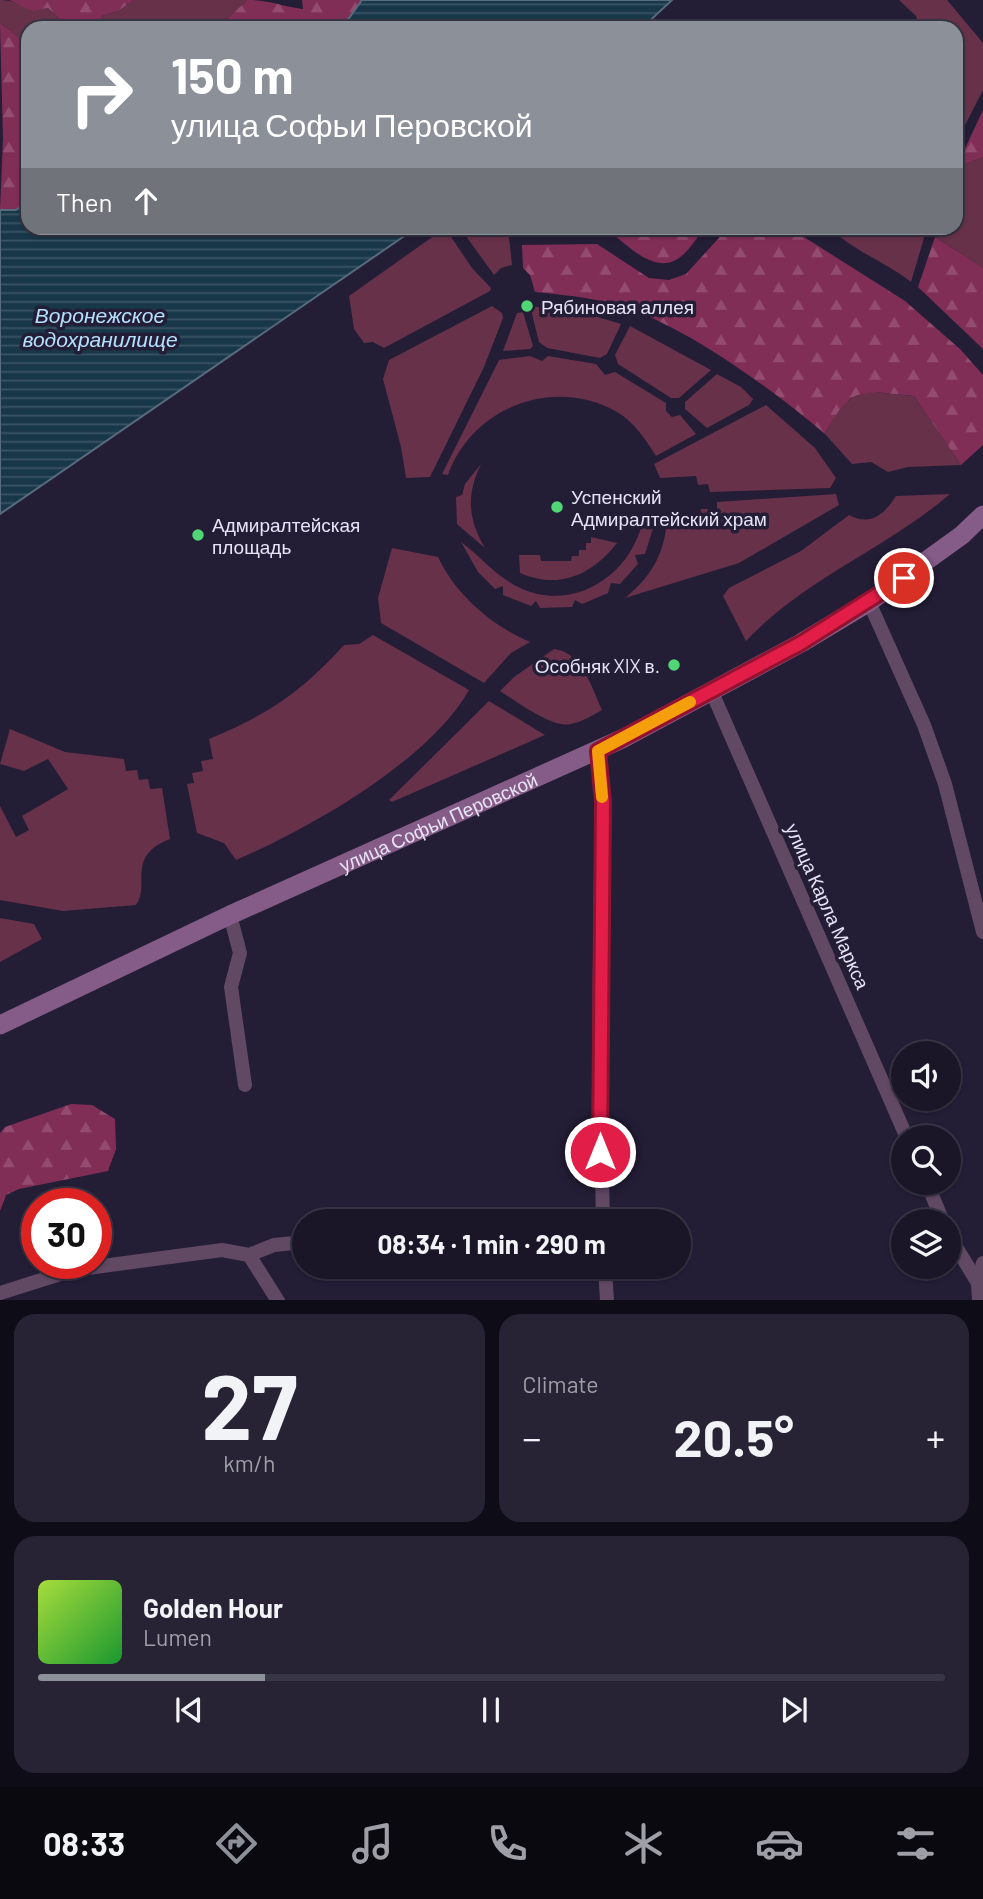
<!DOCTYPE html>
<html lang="en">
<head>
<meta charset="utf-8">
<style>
  body { margin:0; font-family:Barlow,sans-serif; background:#272334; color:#f1f3f6; height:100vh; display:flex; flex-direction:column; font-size:26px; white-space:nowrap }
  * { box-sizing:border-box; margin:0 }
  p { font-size:23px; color:#9f9fa8 }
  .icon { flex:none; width:38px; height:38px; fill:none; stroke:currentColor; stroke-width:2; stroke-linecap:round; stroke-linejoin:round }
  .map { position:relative; height:1300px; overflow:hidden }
  .details { display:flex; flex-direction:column; gap:14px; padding:14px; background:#0e0c16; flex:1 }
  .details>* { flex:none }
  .guide { position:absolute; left:21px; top:21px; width:942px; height:214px; border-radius:21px; box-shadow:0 2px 5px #0004,0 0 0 2px #383545; background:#8c9099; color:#fff; overflow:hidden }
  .tools { position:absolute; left:891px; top:1041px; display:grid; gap:14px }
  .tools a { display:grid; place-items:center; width:70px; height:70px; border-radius:50%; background:#1a1628; box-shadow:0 2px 5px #0004,0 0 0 2px #383545; font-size:35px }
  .speed { position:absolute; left:21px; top:1188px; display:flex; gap:14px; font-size:35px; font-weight:700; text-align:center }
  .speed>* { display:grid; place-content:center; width:91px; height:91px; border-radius:50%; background:#1a1628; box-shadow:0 2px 5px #0004,0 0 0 2px #383545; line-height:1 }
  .speed .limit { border:10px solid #d22; background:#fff; color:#111 }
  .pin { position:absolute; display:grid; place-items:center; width:60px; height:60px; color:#fff; margin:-30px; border:4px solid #fff; border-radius:50%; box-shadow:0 2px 7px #0007 }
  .me { position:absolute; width:77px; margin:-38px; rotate:0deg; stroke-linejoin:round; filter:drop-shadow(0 0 5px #0008) }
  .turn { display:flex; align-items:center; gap:24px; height:147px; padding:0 35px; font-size:32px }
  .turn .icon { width:91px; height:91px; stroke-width:2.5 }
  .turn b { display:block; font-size:49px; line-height:60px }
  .then { display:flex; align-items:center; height:66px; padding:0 35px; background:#0003; gap:14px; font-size:26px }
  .big { font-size:52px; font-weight:700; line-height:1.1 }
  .details .widget { flex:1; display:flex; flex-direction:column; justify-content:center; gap:10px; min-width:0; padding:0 24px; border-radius:21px; background:#272334 }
  .details .dial { align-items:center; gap:0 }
  .dial b { font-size:91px; line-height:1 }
  .song { display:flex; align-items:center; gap:21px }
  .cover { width:84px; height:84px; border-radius:10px; background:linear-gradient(135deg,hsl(80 70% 55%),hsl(130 70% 35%)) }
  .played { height:7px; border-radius:4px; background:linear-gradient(90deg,#8c9099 25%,#383545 25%) }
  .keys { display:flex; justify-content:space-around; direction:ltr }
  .heat { display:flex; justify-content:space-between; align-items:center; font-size:38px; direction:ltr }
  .details .tiles { flex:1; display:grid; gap:14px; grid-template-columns:1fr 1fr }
  .widget:last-child { grid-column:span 2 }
  .trip { position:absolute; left:292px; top:1209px; width:399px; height:70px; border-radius:35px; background:#1a1628; box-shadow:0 2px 5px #0004,0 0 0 2px #383545; font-weight:700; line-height:70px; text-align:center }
  .dock { display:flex; height:112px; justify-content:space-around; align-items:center; background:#0a0910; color:#9f9fa8 }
  .dock .icon { width:49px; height:49px }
  .dock .active { color:#8c9099 }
  .dock b { font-size:32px; color:#f1f3f6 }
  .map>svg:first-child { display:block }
  .grass { fill:#663149 }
  .forest { fill:url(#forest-firs) }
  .water { fill:url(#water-rules); stroke:#566b7d; stroke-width:2 }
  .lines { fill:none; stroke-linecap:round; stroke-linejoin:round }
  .street { stroke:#614863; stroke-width:14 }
  .secondary { stroke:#855c88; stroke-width:19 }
  .route-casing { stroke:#92132f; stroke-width:18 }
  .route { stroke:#e11d48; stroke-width:12 }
  .slow { stroke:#f59e0b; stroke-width:12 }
  .poi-dot { fill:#50d674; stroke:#231d36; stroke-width:2.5 }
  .labels { text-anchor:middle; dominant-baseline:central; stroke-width:7; stroke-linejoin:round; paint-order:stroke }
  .poi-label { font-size:19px; fill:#e7e4f5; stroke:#231d36; text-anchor:start }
  .street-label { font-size:19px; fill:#e7e4f5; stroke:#231d36 }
  .water-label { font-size:21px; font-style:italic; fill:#b4e1fd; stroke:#231d36 }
</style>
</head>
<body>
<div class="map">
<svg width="983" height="1301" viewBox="0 0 983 1301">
  <defs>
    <pattern id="forest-firs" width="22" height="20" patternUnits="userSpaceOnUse" patternTransform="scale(1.75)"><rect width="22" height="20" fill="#812e57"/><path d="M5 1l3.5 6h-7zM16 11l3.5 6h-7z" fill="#934c70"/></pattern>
    <pattern id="water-rules" width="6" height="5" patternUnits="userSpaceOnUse" patternTransform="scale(1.75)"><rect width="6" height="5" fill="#183749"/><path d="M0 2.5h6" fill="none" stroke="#3a5464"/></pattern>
  </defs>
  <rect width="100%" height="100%" fill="#231d36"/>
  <g class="grass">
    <path d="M 0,0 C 17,0 29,11 48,8 L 60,19 L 62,28 L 28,28 L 28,104 L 22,90 L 24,41 L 0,23 Z"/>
    <polygon points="134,0 247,0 218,28 100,28 102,16 118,11"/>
    <polygon points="899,0 947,0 983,43 983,90 956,143 956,28 920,28 916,16"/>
    <polygon points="983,157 983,268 935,237 937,228 956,228 956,168"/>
    <polygon points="445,228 472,268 491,288 490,291 384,348 373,342 364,343 354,329 349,296"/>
    <polygon points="460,228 508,228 512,265 501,268 494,275"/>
    <path d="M 830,228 L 927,228 L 911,282 C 886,262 853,251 830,228 Z"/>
    <polygon points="492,306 502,313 503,318 484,367 430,477 406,478 401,447 383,379 389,360"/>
    <polygon points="530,306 581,312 621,324 607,354 600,358 547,348 539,342"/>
    <polygon points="523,312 533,346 530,349 503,351 517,313"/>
    <polygon points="630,326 711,370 679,398 671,398 618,364 615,355"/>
    <path d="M 530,356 L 542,361 L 548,356 L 596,364 L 605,375 L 615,372 L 666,403 L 666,411 L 672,417 L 680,415 L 696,434 L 656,456 C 646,440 634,422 617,412 C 554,376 472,407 448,475 L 442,474 L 499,360 Z"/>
    <polygon points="717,374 741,387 753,399 749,405 707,428 685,409 685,402"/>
    <polygon points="863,391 914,396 961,465 908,467 888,472 871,462 852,464 825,434 840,406"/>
    <polygon points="766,405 815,448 836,478 830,488 710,492 708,484 698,485 696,476 660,478 654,464"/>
    <path d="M 481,464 C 466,495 468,519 485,548 L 457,524 L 456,497 L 462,495 L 465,484 Z"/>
    <path d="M 836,494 L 839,505 L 739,563 L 625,598 C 652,576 665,553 667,518 L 700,518 L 701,509 L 717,509 L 717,502 Z"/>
    <path d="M 950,494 C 883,551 807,577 746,641 L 723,596 L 729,588 L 801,551 L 849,515 C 872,527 885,513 896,496 Z"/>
    <path d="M 642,524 L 654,525 L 645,554 L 635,555 L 638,564 L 620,584 L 611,583 L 608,593 L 582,604 L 575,600 L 572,607 L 540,608 L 536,601 L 531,606 L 503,595 L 503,586 L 495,589 L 478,572 L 461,542 C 480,556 495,575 516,586 C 569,614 628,579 642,524 Z"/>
    <path d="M 591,537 L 617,543 C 592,575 559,590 520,573 L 519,555 L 540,555 L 541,561 L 571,561 L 572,556 L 579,556 L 579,550 L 586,550 L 586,543 L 591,543 Z"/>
    <path d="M 392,548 L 438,557 C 456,595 491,625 530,642 L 511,653 L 484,683 L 381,623 L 378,598 Z"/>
    <path d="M 373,635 L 469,690 C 430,760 309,829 236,860 L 224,843 L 197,833 L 187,784 L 194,783 L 192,773 L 203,771 L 201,761 L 213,759 L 209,739 C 269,714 300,693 344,645 L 359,644 Z"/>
    <path d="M 554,649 C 582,652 592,688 602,710 C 593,715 582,722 571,724 C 553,729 516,701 500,691 L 514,677 Z"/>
    <polygon points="489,701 545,735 392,802 389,800"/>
    <path d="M 10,729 L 65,752 L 124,759 L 126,771 L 137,770 L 139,780 L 148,779 L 150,789 L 162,788 L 170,839 C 125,856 151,885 136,905 L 63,911 L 0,900 L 0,806 L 16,837 L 29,830 L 22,816 L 68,789 L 48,759 L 24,771 L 0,764 Z"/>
    <polygon points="0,918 34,924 42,939 0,962"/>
  </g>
  <g class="forest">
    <polygon points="9,0 134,0 118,11 102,16 100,28 62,28 60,19 48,8 33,11"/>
    <path d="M 247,0 C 269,0 281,6 303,9 L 302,0 L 362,0 L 342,28 L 218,28 Z"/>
    <polygon points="0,23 24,41 22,90 28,104 28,202 16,210 0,210 3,139"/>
    <polygon points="983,110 983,157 956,168"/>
    <path d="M 606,228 L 705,228 C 697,237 689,251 679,258 C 654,276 624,242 606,228 Z"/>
    <path d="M 728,228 L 796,228 L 804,237 L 905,301 L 960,349 L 983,375 L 983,445 L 961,465 L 914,396 C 862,391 851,384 825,434 C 773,390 685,325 620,306 C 592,297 563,295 535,292 L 530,275 L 523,268 L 522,245 L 597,244 L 649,278 L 669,280 L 686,274 Z"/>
    <polygon points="935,237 983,268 983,349 918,287"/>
    <polygon points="71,1104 92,1105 115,1119 116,1149 108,1171 19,1189 6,1195 0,1211 0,1133 5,1127"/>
  </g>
  <g class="water">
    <polygon points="362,0 672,0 642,28 342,28"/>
    <polygon points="28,202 28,228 416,228 0,514 0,210 16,210"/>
  </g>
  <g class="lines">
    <g class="street">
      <polyline points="869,602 924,725 945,784 983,932"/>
      <polyline points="711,690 907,1138"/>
      <polyline points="598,751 602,802 599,1033 603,1222"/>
      <polyline points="230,915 240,953 231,987 245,1085"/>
      <polyline points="927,1183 943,1222"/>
      <polyline points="948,1234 978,1283 979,1301"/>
      <polyline points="249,1255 278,1301"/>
      <polyline points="605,1267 607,1301"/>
      <polyline points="978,1283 983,1263"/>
      <polyline points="0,1293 73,1270 222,1250 249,1255 274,1245 304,1242"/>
    </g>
    <path class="secondary" id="s1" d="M 0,1025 L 230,915 L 624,738 L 801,643 L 869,602 L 962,535 L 983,515"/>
  </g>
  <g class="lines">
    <defs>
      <polyline id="route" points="600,1152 603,802 598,751 801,643 904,578"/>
    </defs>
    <use href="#route" class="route-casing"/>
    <use href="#route" class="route"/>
    <polyline class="slow" points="602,797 598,751 690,702"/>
  </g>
  <g class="poi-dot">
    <circle cx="527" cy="306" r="7"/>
    <circle cx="557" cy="507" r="7"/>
    <circle cx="198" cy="535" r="7"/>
    <circle cx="674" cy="665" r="7"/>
  </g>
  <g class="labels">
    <g class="poi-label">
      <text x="541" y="306">Рябиновая аллея</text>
      <text x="571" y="496">Успенский<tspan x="571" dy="22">Адмиралтейский храм</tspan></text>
      <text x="212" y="524">Адмиралтейская<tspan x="212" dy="22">площадь</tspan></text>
      <text x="660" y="665" text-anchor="end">Особняк XIX в.</text>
    </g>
    <g class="street-label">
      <text stroke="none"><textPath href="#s1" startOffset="483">улица Софьи Перовской</textPath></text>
      <text transform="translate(828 906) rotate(66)">улица Карла Маркса</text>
    </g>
    <g class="water-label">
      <text x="100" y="314">Воронежское<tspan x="100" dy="24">водохранилище</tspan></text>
    </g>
  </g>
</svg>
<div class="tools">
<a><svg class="icon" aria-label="sound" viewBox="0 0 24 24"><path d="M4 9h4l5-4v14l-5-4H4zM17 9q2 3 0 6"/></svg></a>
<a><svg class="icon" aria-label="search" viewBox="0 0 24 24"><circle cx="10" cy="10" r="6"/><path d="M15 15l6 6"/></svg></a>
<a><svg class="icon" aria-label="layers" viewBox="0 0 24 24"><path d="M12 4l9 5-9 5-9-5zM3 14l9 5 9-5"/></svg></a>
</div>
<div class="speed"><div class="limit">30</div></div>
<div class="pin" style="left:904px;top:578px;background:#d93025"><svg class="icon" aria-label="arrive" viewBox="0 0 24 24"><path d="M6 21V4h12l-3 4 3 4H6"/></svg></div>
<svg class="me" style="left:600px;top:1152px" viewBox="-20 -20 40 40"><circle r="17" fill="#e11d48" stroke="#fff" stroke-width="3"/><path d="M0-11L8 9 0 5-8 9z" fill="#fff"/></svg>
<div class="trip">08:34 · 1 min · 290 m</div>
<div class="guide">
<div class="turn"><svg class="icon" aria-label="right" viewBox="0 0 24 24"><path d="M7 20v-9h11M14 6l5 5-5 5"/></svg><div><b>150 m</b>улица Софьи Перовской</div></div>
<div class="then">Then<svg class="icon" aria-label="ahead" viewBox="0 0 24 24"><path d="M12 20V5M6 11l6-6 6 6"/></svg></div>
</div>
</div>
<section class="details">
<div class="tiles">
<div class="widget dial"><b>27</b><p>km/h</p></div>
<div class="widget"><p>Climate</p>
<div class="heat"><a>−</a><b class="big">20.5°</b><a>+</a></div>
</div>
<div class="widget">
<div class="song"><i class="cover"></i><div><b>Golden Hour</b><p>Lumen</p></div></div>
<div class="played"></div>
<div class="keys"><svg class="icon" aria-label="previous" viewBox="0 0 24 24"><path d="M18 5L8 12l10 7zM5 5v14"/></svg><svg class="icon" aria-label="pause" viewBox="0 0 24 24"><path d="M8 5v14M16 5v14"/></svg><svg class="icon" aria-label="next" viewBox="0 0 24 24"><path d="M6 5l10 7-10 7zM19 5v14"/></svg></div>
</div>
</div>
</section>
<nav class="dock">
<b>08:33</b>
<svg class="icon active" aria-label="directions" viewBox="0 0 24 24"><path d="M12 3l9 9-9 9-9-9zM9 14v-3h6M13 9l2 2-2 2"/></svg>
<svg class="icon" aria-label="music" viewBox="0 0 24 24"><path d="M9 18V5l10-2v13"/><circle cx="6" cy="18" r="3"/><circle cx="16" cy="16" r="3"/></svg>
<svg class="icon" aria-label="phone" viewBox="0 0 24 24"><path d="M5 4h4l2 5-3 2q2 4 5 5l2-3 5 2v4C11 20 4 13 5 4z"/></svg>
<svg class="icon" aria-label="climate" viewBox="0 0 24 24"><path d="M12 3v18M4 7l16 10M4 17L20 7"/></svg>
<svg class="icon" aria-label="car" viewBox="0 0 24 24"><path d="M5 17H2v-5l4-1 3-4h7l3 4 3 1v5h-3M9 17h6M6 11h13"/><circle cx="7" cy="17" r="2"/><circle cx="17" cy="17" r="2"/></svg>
<svg class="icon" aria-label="filters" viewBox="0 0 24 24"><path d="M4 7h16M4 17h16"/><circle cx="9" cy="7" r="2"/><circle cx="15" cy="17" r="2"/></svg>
</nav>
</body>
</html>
